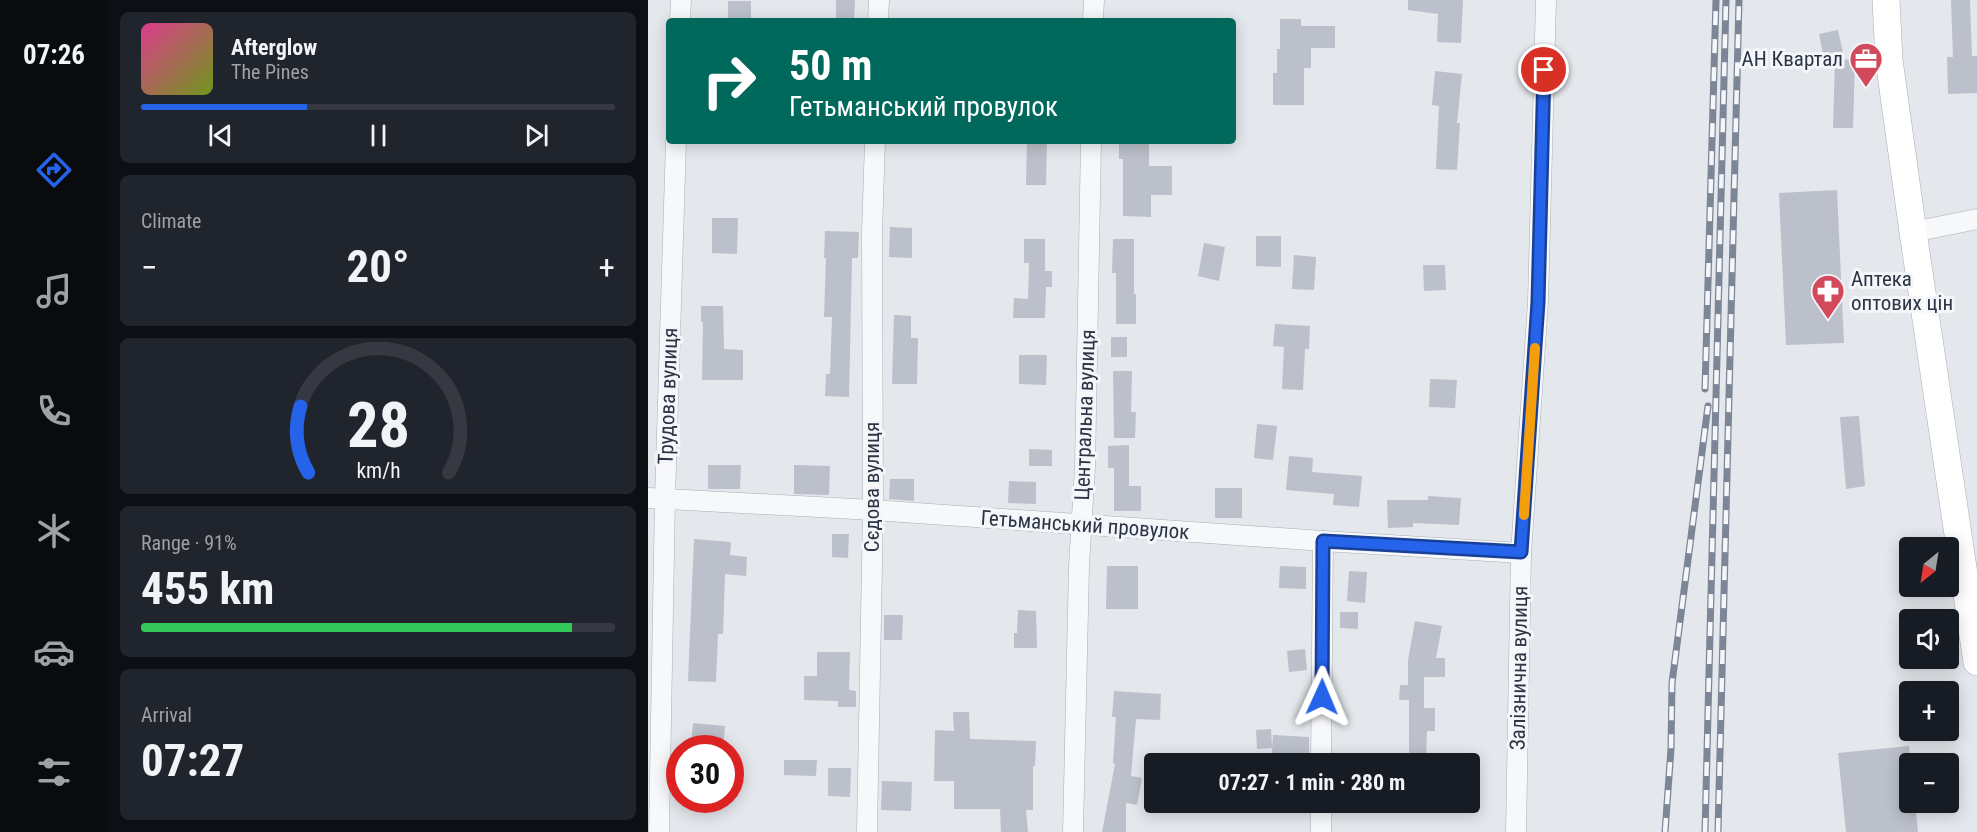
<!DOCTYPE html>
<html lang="en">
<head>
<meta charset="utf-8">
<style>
  body { margin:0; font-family:"Roboto Condensed",sans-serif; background:#20242c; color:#f1f3f6; height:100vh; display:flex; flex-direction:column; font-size:22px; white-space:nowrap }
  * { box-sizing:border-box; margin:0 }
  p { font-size:20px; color:#9ea1a6 }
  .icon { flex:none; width:33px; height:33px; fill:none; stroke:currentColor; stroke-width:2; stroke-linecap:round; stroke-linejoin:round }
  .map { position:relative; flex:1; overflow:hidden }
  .panel { display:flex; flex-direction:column; gap:12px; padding:12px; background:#0d0f14; width:540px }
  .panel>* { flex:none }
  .hud { position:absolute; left:18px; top:18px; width:570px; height:126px; border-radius:6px; box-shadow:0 3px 15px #0003; background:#00695c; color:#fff; overflow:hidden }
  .needle { width:39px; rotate:210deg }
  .buttons { position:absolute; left:1251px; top:537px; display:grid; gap:12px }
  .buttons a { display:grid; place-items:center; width:60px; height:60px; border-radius:6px; background:#171b24; box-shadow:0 3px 15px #0003; font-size:30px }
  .speed { position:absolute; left:18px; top:735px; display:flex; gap:12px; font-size:30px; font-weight:700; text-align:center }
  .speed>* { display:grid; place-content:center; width:78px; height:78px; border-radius:50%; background:#171b24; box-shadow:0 3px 15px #0003; line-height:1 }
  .speed .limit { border:9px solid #d22; background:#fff; color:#111 }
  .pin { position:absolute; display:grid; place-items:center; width:51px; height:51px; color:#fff; margin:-26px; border:3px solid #fff; border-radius:50%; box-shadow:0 2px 6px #0007 }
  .me { position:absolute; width:66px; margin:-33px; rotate:1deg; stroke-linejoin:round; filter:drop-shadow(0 0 4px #0008) }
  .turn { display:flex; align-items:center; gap:21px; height:126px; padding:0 24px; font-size:27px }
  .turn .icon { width:78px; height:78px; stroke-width:2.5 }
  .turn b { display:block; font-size:42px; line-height:51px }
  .big { font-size:45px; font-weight:700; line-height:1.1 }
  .panel .widget { flex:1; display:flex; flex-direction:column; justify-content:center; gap:9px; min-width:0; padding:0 21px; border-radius:9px; background:#20242c }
  .panel .dial { align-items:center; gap:0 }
  .dial svg { height:156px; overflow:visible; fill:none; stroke:#363941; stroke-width:7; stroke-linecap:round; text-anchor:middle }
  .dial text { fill:#f1f3f6; stroke:none }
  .song { display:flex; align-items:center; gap:18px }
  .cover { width:72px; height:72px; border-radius:9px; background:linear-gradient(135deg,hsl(330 70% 55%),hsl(80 70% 35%)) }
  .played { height:6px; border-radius:3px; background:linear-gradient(90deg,#2563eb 35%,#363941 35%) }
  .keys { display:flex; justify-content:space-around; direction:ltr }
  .heat { display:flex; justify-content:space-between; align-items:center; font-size:33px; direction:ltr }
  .charge { height:9px; border-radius:4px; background:linear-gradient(90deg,#34c759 91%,#363941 0) }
  .trip { position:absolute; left:496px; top:753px; width:336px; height:60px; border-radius:6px; background:#171b24; box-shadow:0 3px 15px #0003; font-weight:700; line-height:60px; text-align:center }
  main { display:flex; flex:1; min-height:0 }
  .tabs { display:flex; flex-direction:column; width:108px; justify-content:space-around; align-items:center; background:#090b0e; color:#9ea1a6 }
  .tabs .icon { width:42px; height:42px }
  .tabs .on { color:#2563eb }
  .tabs b { font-size:27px; color:#f1f3f6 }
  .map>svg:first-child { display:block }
  .building { fill:#bbc0ca }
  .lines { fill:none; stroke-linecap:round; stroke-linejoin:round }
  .minor-casing { stroke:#a9aeb7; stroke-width:21 }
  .secondary-casing { stroke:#a9aeb7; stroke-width:28 }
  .minor { stroke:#f7f8fa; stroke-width:20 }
  .secondary { stroke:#fff; stroke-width:27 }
  .rail-casing { stroke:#7d8696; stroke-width:7 }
  .rail { stroke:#f4f6f9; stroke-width:4.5; stroke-dasharray:14; stroke-linecap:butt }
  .route-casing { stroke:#184099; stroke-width:15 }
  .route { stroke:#2563eb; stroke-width:10 }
  .slow { stroke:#f59e0b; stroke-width:10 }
  .labels { text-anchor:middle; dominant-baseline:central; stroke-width:6; stroke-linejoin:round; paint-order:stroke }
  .poi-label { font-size:21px; fill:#2b3445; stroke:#f4f6f9; text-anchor:end }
  .street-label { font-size:21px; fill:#2b3445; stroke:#f4f6f9 }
</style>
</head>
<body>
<main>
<nav class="tabs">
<b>07:26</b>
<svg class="icon on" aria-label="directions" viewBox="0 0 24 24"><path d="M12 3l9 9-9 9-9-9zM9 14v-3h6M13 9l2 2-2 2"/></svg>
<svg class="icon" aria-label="music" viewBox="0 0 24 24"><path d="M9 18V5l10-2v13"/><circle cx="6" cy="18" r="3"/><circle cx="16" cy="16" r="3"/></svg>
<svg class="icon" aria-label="phone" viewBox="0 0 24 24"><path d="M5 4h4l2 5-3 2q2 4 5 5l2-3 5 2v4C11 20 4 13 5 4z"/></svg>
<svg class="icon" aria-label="climate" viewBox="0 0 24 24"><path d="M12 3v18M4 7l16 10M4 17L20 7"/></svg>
<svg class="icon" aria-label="car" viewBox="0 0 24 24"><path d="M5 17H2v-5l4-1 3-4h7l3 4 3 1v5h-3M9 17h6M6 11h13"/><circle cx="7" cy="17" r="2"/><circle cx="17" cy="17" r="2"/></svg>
<svg class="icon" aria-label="filters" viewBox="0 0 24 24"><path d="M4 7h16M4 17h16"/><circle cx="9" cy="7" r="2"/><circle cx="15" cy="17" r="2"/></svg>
</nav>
<section class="panel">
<div class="widget">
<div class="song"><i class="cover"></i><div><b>Afterglow</b><p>The Pines</p></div></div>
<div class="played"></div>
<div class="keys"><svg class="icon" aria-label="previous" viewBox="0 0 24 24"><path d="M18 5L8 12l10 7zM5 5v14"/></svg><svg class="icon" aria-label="pause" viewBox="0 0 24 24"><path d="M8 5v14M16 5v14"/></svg><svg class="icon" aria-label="next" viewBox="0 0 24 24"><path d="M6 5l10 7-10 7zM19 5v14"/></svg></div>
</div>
<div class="widget"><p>Climate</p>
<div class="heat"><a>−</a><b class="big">20°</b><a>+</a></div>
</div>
<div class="widget dial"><svg viewBox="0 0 100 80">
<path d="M14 69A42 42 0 1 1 86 69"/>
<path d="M14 69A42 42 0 0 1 10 35" stroke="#2563eb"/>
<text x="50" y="56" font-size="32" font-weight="700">28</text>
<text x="50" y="72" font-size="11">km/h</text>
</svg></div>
<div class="widget"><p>Range · 91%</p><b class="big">455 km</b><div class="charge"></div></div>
<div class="widget"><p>Arrival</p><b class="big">07:27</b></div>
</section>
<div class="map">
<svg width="1329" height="832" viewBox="0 0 1329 832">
  <rect width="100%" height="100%" fill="#e4e7ec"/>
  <g class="building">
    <polygon points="188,0 207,0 206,21 188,21"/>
    <polygon points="760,0 815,0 813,43 789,42 790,14 760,10"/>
    <polygon points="1303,0 1322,0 1324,56 1329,56 1329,93 1300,94 1299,57 1305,57"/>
    <rect x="80" y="1" width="23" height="18"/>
    <polygon points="632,19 653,19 653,26 687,26 687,48 663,48 663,68 656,68 656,105 625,105 625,73 629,73 629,49 632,49"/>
    <polygon points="1190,30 1195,53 1176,58 1171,34"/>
    <polygon points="1187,59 1207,60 1205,128 1185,128"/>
    <polygon points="787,71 814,74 809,123 812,123 809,170 788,169 791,106 784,105"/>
    <polygon points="379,141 399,141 398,185 378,185"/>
    <polygon points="471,141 501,141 501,166 524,166 524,195 503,195 503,217 475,216 475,159 471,159"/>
    <polygon points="1189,190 1196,343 1138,345 1131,193"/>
    <polygon points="64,218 90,218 89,254 64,253"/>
    <polygon points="242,227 264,228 264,258 241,257"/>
    <polygon points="177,231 211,232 210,258 204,258 201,397 177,396 178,374 182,374 184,317 176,317 178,258 176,258"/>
    <polygon points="608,236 633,236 633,267 608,266"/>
    <polygon points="376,239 397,239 397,271 404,271 404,287 398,287 397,318 365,318 366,298 380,299 381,263 376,263"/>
    <polygon points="465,239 486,239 486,294 488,294 488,324 468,324 468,273 464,273"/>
    <polygon points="556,243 577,247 571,281 550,276"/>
    <polygon points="646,255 668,257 666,290 644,289"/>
    <polygon points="775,265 797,265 798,290 776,291"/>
    <polygon points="53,306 75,306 76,349 95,350 95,380 54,380 55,322 53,322"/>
    <polygon points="246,315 263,316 263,338 270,338 269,384 244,384"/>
    <polygon points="627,324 662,326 661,349 657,349 655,390 634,389 636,347 625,346"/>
    <rect x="463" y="337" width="16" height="20"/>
    <polygon points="371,355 399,355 398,385 371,384"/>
    <polygon points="465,371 484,371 483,412 488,412 487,438 466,438"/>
    <polygon points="782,379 809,380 807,408 781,407"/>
    <polygon points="1211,416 1217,486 1198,489 1192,417"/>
    <polygon points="609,424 629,426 625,460 606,458"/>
    <polygon points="481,445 481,486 493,486 493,511 466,511 466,468 460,468 460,446"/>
    <polygon points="381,449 404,450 404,466 381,466"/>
    <polygon points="641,456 665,458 664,472 714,476 711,507 685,505 686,494 638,490"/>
    <polygon points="60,465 93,465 92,489 60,489"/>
    <polygon points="146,465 182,466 181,495 146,494"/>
    <polygon points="242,479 266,479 266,501 241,499"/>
    <polygon points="361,481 388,482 388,504 360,503"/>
    <rect x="567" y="488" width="27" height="30"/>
    <polygon points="780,496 813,498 811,525 765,523 765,527 740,528 739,500 780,500"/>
    <polygon points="184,534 201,534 200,558 184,557"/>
    <polygon points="46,539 83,542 82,555 99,557 98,576 77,574 75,634 70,634 68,682 40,681"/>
    <polygon points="459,566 490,566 490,609 458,609"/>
    <polygon points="632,566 658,567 658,589 631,588"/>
    <polygon points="701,571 719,572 717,603 699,601"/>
    <polygon points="370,610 388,611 389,648 366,648 366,633 369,633"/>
    <polygon points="692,612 710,612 710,629 692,628"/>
    <polygon points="236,615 255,615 254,640 236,640"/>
    <polygon points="767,621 794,626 788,658 797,658 797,677 776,677 776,708 787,708 787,731 779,731 778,764 761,764 761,700 751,700 752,685 760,685 760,660"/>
    <polygon points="657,649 659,670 641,672 639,651"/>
    <polygon points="169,652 202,652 201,690 208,691 208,707 190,707 190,701 156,700 156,676 169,676"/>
    <polygon points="466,691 513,694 512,720 488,719 483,776 494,778 489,805 478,803 478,832 454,832 467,764 465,763 468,717 464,717"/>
    <polygon points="305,712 321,712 322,739 388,741 387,766 385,766 385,810 378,810 380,832 353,832 352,809 306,809 306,781 286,781 287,730 306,731"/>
    <polygon points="45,723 77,726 75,748 43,748"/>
    <polygon points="623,729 624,748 609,749 608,730"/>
    <polygon points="625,735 661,737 661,756 658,756 658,764 623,764"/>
    <polygon points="1261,746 1263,764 1262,764 1262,802 1267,802 1270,832 1198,832 1190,753"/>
    <polygon points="136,760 169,760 168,776 136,775"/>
    <polygon points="180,768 203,768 202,797 180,796"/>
    <polygon points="234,781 264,782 263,811 233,810"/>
  </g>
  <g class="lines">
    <defs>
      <g id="minor">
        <polyline points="32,21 33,0"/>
        <polyline points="230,21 231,0"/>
        <polyline points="445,21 446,0"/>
        <polyline points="1265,232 1329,219"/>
        <polyline points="0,498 225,510 675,541 873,553"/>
        <polyline points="673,764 675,541"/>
        <polyline points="11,832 17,498 28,141"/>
        <polyline points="219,832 225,510 224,232 227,141"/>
        <polyline points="425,832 431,566 437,467 443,141"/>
        <polyline points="673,832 673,802"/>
        <polyline points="868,832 873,553 890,302 898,0"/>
      </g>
      <polyline id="secondary" points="1238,0 1241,60 1265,232 1329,662"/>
    </defs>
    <use href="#minor" class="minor-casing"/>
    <use href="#secondary" class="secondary-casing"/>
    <use href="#minor" class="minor"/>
    <use href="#secondary" class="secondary"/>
    <defs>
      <g id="rail">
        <polyline points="1057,389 1068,0"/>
        <polyline points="1017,832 1023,749 1024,683 1060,406"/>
        <polyline points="1057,832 1078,0"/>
        <polyline points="1070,832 1091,0"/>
      </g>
    </defs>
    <use href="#rail" class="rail-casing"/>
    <use href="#rail" class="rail"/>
  </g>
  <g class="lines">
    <defs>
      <polyline id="route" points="674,697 675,541 873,552 890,302 896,70"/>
    </defs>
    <use href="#route" class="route-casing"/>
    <use href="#route" class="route"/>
    <polyline class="slow" points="876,515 887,348"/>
  </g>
  <defs>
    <symbol id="office-pin" viewBox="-11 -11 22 30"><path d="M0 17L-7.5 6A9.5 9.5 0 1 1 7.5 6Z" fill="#d1495b" stroke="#f4f6f9"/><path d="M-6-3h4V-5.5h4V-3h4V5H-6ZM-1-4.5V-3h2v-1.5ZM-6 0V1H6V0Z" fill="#fff"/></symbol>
    <symbol id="pharmacy-pin" viewBox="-11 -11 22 30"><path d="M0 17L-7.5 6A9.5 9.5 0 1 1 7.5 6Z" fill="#d1495b" stroke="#f4f6f9"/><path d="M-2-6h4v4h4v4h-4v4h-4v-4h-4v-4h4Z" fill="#fff"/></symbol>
  </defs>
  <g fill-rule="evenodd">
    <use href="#office-pin" x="1199" y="40" width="38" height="52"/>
    <use href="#pharmacy-pin" x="1161" y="272" width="38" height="52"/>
  </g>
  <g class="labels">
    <g class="poi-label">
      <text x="1195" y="59">АН Квартал</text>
      <text x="1203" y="279" text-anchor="start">Аптека<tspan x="1203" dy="24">оптових цін</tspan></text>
    </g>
    <g class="street-label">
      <text transform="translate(20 396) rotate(-88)">Трудова вулиця</text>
      <text transform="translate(437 415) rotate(-88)">Центральна вулиця</text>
      <text transform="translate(224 487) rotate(-90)">Сєдова вулиця</text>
      <text transform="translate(437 525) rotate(4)">Гетьманський провулок</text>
      <text transform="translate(871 668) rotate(-89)">Залізнична вулиця</text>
    </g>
  </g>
</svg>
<div class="buttons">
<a><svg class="needle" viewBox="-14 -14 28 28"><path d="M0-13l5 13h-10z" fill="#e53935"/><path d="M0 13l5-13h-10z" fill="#9ea1a6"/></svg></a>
<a><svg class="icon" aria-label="sound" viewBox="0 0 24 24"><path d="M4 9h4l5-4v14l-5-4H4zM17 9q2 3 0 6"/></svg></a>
<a>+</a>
<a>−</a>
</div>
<div class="speed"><div class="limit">30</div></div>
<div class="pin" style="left:896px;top:70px;background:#d93025"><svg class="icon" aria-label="arrive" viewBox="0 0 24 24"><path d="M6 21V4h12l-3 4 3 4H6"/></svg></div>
<svg class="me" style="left:674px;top:697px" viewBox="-20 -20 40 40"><path d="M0-17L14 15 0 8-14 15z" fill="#2563eb" stroke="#fff" stroke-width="4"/></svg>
<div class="trip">07:27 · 1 min · 280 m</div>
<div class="hud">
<div class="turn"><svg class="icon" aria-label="right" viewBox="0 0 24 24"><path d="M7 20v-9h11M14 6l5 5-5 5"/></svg><div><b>50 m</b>Гетьманський провулок</div></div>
</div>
</div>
</main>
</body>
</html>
